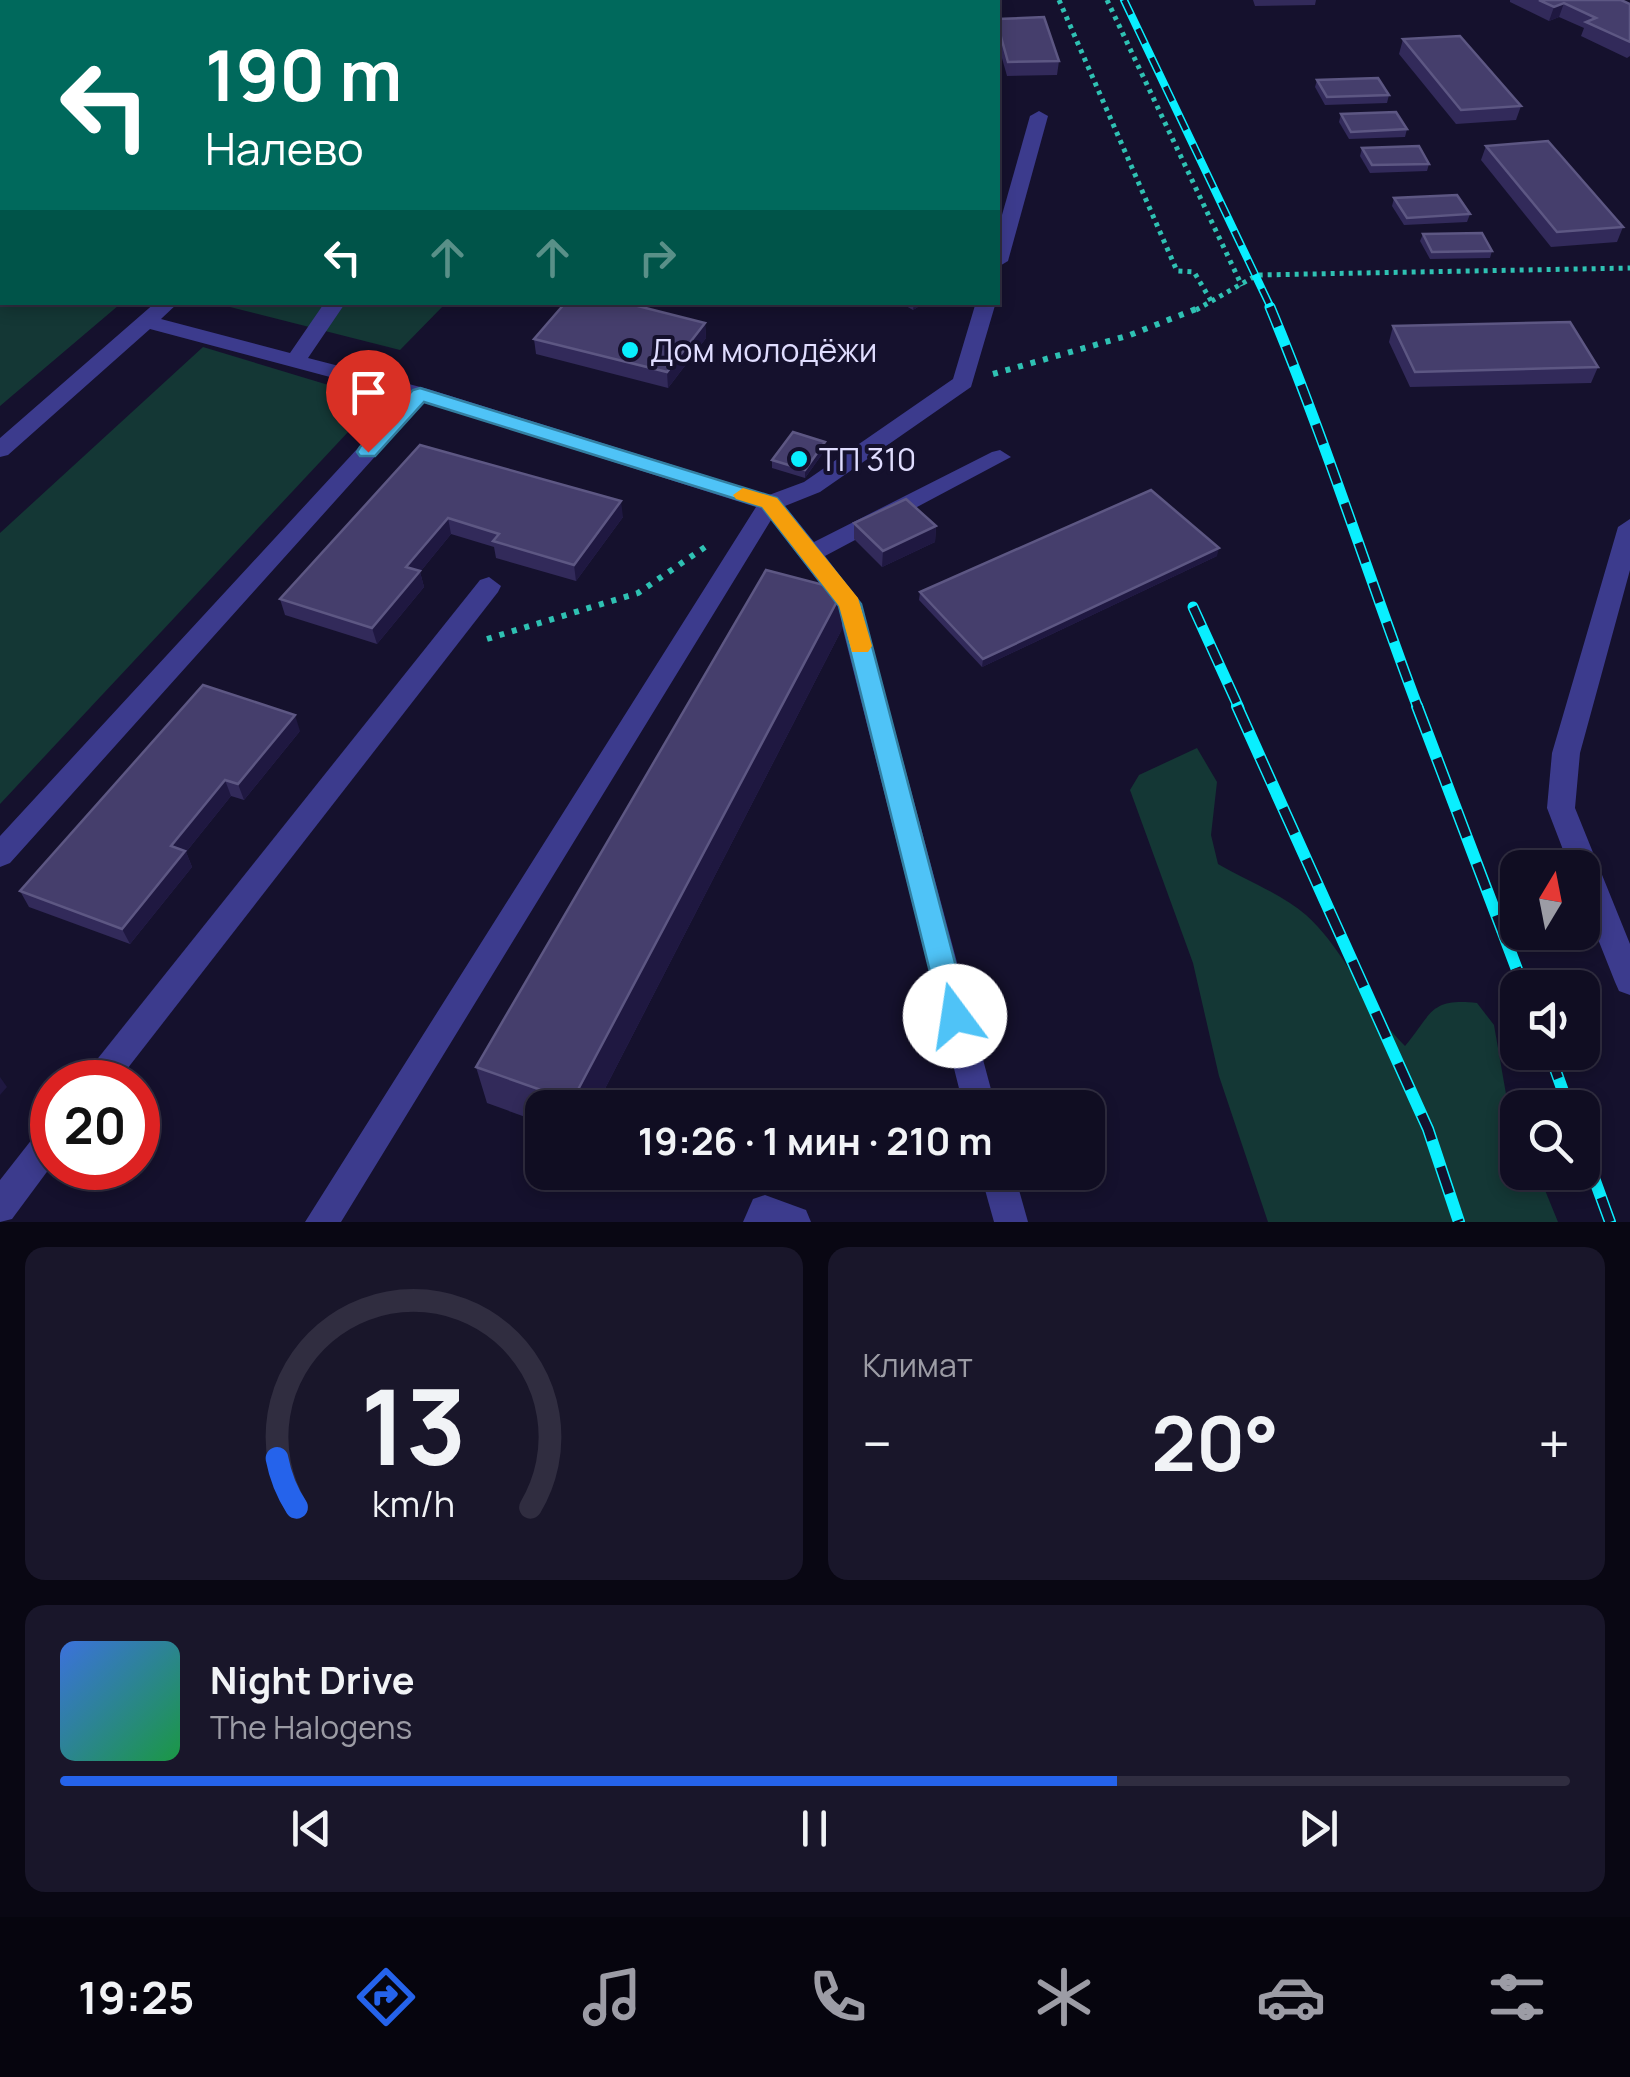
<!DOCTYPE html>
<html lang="ru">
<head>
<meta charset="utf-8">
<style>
  body { margin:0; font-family:Manrope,sans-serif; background:#19162a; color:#f1f3f6; height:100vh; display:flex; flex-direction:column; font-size:38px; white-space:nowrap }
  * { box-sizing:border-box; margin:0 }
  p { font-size:32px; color:#9c9ca5 }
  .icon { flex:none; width:55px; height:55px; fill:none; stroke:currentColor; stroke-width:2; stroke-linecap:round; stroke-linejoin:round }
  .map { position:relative; height:1222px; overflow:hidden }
  .drawer { display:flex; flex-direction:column; gap:25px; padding:25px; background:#090713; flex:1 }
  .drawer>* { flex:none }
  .hud { position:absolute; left:0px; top:0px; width:1000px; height:305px; box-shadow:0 5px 15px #0003,0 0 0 2px #302d40; background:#00695c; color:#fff; overflow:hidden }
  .needle { width:65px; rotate:10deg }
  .buttons { position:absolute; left:1500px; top:850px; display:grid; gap:20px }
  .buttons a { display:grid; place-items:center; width:100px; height:100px; border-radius:20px; background:#100d22; box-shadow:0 5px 15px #0003,0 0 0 2px #302d40; font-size:50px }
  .speed { position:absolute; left:30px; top:1060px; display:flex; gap:20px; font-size:50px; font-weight:700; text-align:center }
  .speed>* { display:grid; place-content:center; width:130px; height:130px; border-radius:50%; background:#100d22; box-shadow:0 5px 15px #0003,0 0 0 2px #302d40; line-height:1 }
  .speed .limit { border:15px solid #d22; background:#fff; color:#111 }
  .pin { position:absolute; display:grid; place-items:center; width:85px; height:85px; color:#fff; margin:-102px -42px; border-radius:50% 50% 50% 0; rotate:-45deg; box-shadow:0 0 10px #0007 }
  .pin .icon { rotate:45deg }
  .me { position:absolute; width:110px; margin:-55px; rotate:346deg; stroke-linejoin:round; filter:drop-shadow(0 0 8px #0008) }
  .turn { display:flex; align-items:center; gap:35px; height:210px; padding:0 40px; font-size:45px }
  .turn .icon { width:130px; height:130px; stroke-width:2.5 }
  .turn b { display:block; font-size:70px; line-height:85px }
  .lanes { display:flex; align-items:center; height:95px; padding:0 40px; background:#0003; justify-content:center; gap:50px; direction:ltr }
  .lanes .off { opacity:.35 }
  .big { font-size:75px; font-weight:700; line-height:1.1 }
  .drawer .card { flex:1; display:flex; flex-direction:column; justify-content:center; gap:15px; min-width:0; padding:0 35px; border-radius:20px; background:#19162a }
  .drawer .dial { align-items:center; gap:0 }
  .dial svg { height:260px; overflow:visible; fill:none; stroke:#302d40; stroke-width:7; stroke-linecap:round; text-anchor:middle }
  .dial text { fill:#f1f3f6; stroke:none }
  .song { display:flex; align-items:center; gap:30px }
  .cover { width:120px; height:120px; border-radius:15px; background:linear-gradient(135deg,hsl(220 70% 55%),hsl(140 70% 35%)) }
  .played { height:10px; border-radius:5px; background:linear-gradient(90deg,#2563eb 70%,#302d40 70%) }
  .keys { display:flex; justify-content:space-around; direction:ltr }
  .heat { display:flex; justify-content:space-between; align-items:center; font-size:55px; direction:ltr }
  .drawer .tiles { flex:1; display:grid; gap:25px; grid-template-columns:1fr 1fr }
  .card:last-child { grid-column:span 2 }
  .trip { position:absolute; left:525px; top:1090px; width:580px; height:100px; border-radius:20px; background:#100d22; box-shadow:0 5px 15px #0003,0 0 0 2px #302d40; font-weight:700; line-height:100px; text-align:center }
  .tabs { display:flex; height:160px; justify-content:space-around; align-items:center; background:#06050e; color:#9c9ca5 }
  .tabs .icon { width:70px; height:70px }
  .tabs .active { color:#2563eb }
  .tabs b { font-size:45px; color:#f1f3f6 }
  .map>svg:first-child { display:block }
  .green { fill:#143735 }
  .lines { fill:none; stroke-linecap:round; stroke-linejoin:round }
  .path-far1 { stroke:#2fc1b3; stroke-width:5; stroke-dasharray:4 5; stroke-linecap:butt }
  .path { stroke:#2fc1b3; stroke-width:6; stroke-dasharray:5 8; stroke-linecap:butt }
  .minor { fill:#3c3b8d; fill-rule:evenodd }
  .rail-far2-casing { stroke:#09efff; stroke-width:8 }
  .rail-far1-casing { stroke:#09efff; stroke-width:11 }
  .rail-casing { stroke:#09efff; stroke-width:12 }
  .rail-far2 { stroke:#15112d; stroke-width:5; stroke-dasharray:16; stroke-linecap:butt }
  .rail-far1 { stroke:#15112d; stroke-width:8; stroke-dasharray:21; stroke-linecap:butt }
  .rail { stroke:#15112d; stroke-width:9; stroke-dasharray:28; stroke-linecap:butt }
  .wall { fill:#322a5a }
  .shaded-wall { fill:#1f1841 }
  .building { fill:#453e6c; stroke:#5d5783; stroke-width:2.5 }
  .route { fill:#4fc3f7; stroke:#337fa1; stroke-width:2.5 }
  .slow { fill:#f59e0b }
  .poi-dot { fill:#09efff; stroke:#15112d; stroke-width:4 }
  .labels { text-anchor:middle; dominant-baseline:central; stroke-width:8; stroke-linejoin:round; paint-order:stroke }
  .poi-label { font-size:32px; fill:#e0ddff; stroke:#15112d; text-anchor:start }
</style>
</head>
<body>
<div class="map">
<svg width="1630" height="1222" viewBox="0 0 1630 1222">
  <rect width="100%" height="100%" fill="#15112d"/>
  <g class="green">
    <polygon points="0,278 2,302 119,305 0,406"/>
    <polygon points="235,302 446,303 400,350 230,307"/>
    <polygon points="203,347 378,400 0,804 0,533"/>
    <path d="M 1197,748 L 1217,782 L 1211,835 L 1218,864 C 1245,880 1282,894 1306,915 C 1347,952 1366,1008 1405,1046 C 1432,1014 1429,998 1477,1003 L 1494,1025 L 1506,1094 L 1517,1122 L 1518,1172 L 1538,1173 L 1558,1222 L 1268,1222 L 1219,1076 L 1193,963 L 1130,790 L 1139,775 Z"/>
  </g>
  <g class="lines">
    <g class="path-far1">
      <polyline points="1059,0 1177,271 1194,272 1213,304"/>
      <polyline points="1107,0 1242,286"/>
      <polyline points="23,2 27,0"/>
      <polyline points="245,2 249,0"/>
      <polyline points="0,27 2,22"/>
      <polyline points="1196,310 1257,275 1630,268"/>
    </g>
    <g class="path">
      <polyline points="993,374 1130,335 1201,307"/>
      <polyline points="487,639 638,593 708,545"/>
    </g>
    <g class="minor">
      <polygon points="639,0 672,0 673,2 641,2"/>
      <polygon points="1039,111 1048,116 1008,261 998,267 998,229 1030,116"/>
      <polygon points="0,248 2,249 2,261 0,260"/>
      <polygon points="156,302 179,302 161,319 290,353 325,302 346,302 308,358 428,389 769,495 804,482 953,379 976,302 996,302 971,387 820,492 785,506 814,542 992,452 1000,450 1011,457 825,556 861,604 996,1108 964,1108 837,606 771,520 341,1222 305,1222 756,507 424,402 10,863 0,867 0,836 405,397 150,329 8,455 0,457 0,438"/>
      <polygon points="1630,519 1630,570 1580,753 1575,808 1630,944 1630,995 1619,991 1615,982 1582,899 1582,868 1570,868 1547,808 1552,753 1618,527"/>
      <polygon points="489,577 501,586 498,592 117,1082 82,1082 87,1072 480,580"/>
      <polygon points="52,1125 52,1165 12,1219 0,1222 0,1180 40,1129"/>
      <polygon points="980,1172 1014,1172 1028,1222 994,1222"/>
      <polygon points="765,1195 806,1210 811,1222 743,1222 753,1199"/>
    </g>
    <defs>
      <polyline id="rail-far2" points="1124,0 1272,310"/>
      <g id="rail-far1">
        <path d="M 1270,307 C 1325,439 1368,575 1418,708"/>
        <polyline points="1193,607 1239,708"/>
      </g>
      <g id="rail">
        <polyline points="1237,706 1428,1129 1459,1222"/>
        <polyline points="1417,706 1524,988"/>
        <polyline points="1549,1052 1569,1108"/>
        <polyline points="1582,1145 1610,1222"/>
      </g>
    </defs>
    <use href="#rail-far2" class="rail-far2-casing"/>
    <use href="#rail-far1" class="rail-far1-casing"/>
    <use href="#rail" class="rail-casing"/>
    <use href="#rail-far2" class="rail-far2"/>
    <use href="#rail-far1" class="rail-far1"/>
    <use href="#rail" class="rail"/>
  </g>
  <g class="wall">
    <polygon points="1253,0 1316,0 1315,5 1255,6"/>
    <polygon points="1510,0 1621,0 1630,4 1630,56 1627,58 1581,36 1584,28 1559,17 1549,21 1510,2"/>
    <polygon points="998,19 1059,61 1057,75 1007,76 998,44"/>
    <polygon points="1403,39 1521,106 1516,120 1456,124 1399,54"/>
    <polygon points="1317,80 1389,95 1387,103 1325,105 1315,87"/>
    <polygon points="1341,114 1407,129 1405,137 1349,139 1339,122"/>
    <polygon points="1486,146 1623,227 1617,242 1551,247 1481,160"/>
    <polygon points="1362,148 1429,164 1427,171 1370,173 1360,156"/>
    <polygon points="1394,198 1470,214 1467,222 1404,225 1392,206"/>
    <polygon points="1423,234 1492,251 1490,258 1430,259 1420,241"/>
    <polygon points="899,302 926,302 913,310"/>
    <polygon points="705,323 706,338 668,388 536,354 534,339"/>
    <polygon points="1393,326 1598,367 1591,383 1410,387 1389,342"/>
    <polygon points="825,442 825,450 805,478 772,468 772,460"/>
    <polygon points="420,445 623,517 576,581 496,558 494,547 451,534 420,572 424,587 377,644 285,615 280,599"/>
    <polygon points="854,523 936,526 935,542 882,567 854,539"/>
    <polygon points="1217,556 982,667 919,600 920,592"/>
    <polygon points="842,629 595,1108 542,1108 542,1123 487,1103 476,1067"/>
    <polygon points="300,731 244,800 231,796 186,852 192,867 130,944 29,907 20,891"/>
  </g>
  <g class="shaded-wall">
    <polygon points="186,0 220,0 216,2 182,2"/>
    <polygon points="1564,3 1559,17 1549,21 1554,7"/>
    <polygon points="2,104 2,131 0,133 0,106"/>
    <polygon points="914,302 926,302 913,310"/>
    <polygon points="705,323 706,338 668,388 667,372"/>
    <polygon points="825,442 825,450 805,478 805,470"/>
    <polygon points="621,501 623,517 576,581 574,565"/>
    <polygon points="448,518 451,534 420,572 424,587 377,644 372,628 406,567"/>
    <polygon points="936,526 935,542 882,567 883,551"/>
    <polygon points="1219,548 1217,556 982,667 983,659"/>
    <polygon points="843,590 842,629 595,1108 573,1108 572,1101"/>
    <polygon points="295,715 300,731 244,800 238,784"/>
    <polygon points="225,780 231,796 186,852 192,867 130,944 122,929 171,846"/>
    <polygon points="0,1077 7,1087 0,1095"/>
  </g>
  <g class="building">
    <polygon points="45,0 186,0 182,2 41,2"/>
    <polygon points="592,0 598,0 615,2 590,2"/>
    <polygon points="1539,0 1621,0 1630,4 1630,42 1586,22 1596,18 1564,3 1554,7"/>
    <polygon points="1044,17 1059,61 1008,62 998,26 998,19"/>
    <polygon points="1460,36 1521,106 1461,110 1403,39"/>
    <polygon points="2,64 2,104 0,106 0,66"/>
    <polygon points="1378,78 1389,95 1327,97 1317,80"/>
    <polygon points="1396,112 1407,129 1351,132 1341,114"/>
    <polygon points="1548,141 1623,227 1557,232 1486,146"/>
    <polygon points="1419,146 1429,164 1372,165 1362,148"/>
    <polygon points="1457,195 1470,214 1407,218 1394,198"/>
    <polygon points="1482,233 1492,251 1432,252 1423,234"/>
    <polygon points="566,302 622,302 705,323 667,372 534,339"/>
    <polygon points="1570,322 1598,367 1415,372 1393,326"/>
    <polygon points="793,432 825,442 805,470 772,460"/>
    <polygon points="420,445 621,501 574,565 493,541 499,534 448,518 406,567 420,571 372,628 280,599"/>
    <polygon points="1151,490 1219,548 983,659 920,592"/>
    <polygon points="906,499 936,526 883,551 854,523"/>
    <polygon points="766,570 843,590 572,1101 476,1067"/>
    <polygon points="203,685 295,715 238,784 225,780 171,846 185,851 122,929 20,891"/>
  </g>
  <polygon class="route" points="420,388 777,498 861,604 969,1016 965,1025 955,1029 945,1025 941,1016 839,606 762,507 424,402 375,456 360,456 357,452 360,447 413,390"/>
  <polygon class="slow" points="743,488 777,498 858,598 872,646 868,652 852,652 839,606 762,507 736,499 733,495"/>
  <g class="poi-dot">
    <circle cx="630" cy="350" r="10"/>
    <circle cx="799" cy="459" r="10"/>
  </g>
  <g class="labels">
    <g class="poi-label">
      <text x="650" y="350">Дом молодёжи</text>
      <text x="819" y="459">ТП 310</text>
    </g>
  </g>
</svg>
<div class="buttons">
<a><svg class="needle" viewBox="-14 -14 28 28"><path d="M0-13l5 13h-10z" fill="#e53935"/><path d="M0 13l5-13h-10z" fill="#9c9ca5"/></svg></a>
<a><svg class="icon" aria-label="sound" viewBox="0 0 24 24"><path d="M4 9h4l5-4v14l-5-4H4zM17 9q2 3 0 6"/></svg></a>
<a><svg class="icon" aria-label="search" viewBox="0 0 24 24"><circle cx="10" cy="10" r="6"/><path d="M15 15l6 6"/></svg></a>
</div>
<div class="speed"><div class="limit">20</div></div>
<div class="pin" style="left:368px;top:452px;background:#d93025"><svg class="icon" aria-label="arrive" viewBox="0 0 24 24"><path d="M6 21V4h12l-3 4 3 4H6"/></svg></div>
<svg class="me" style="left:955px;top:1016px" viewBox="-20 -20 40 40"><circle r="19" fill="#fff"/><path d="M0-13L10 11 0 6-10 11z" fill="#4fc3f7"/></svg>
<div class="trip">19:26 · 1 мин · 210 m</div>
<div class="hud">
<div class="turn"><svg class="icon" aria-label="left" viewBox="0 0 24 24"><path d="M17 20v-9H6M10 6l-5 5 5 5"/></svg><div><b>190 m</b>Налево</div></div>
<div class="lanes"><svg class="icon" aria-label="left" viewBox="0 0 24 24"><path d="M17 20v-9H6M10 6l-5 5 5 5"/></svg><svg class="icon off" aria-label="ahead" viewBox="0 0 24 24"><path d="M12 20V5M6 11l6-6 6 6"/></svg><svg class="icon off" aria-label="ahead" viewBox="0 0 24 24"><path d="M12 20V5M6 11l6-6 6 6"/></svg><svg class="icon off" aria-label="right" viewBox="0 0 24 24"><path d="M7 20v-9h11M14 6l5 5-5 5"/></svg></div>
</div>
</div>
<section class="drawer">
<div class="tiles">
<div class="card dial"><svg viewBox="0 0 100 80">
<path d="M14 69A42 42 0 1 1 86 69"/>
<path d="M14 69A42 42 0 0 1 8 54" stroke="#2563eb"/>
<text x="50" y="56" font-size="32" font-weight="700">13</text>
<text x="50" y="72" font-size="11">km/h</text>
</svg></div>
<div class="card"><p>Климат</p>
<div class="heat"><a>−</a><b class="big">20°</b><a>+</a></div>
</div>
<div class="card">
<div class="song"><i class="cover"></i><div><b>Night Drive</b><p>The Halogens</p></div></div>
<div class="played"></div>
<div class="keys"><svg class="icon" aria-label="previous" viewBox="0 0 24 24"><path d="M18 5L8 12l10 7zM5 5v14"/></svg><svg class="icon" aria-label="pause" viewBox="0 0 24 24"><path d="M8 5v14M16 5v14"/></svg><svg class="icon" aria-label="next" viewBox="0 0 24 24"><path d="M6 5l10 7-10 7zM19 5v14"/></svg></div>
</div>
</div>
</section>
<nav class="tabs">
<b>19:25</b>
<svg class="icon active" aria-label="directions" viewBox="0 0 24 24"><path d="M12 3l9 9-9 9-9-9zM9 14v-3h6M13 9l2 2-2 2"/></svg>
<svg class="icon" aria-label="music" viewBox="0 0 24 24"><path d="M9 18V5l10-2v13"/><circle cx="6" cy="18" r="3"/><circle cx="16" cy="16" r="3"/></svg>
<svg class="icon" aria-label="phone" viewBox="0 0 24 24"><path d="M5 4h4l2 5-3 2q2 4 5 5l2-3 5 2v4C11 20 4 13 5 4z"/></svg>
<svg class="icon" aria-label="climate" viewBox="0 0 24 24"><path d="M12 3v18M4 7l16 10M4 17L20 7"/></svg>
<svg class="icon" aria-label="car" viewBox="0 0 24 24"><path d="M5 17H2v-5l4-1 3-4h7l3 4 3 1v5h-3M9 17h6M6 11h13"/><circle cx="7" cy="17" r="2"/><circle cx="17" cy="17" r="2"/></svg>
<svg class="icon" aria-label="filters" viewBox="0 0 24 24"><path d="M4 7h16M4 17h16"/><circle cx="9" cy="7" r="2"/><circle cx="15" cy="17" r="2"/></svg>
</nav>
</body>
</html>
